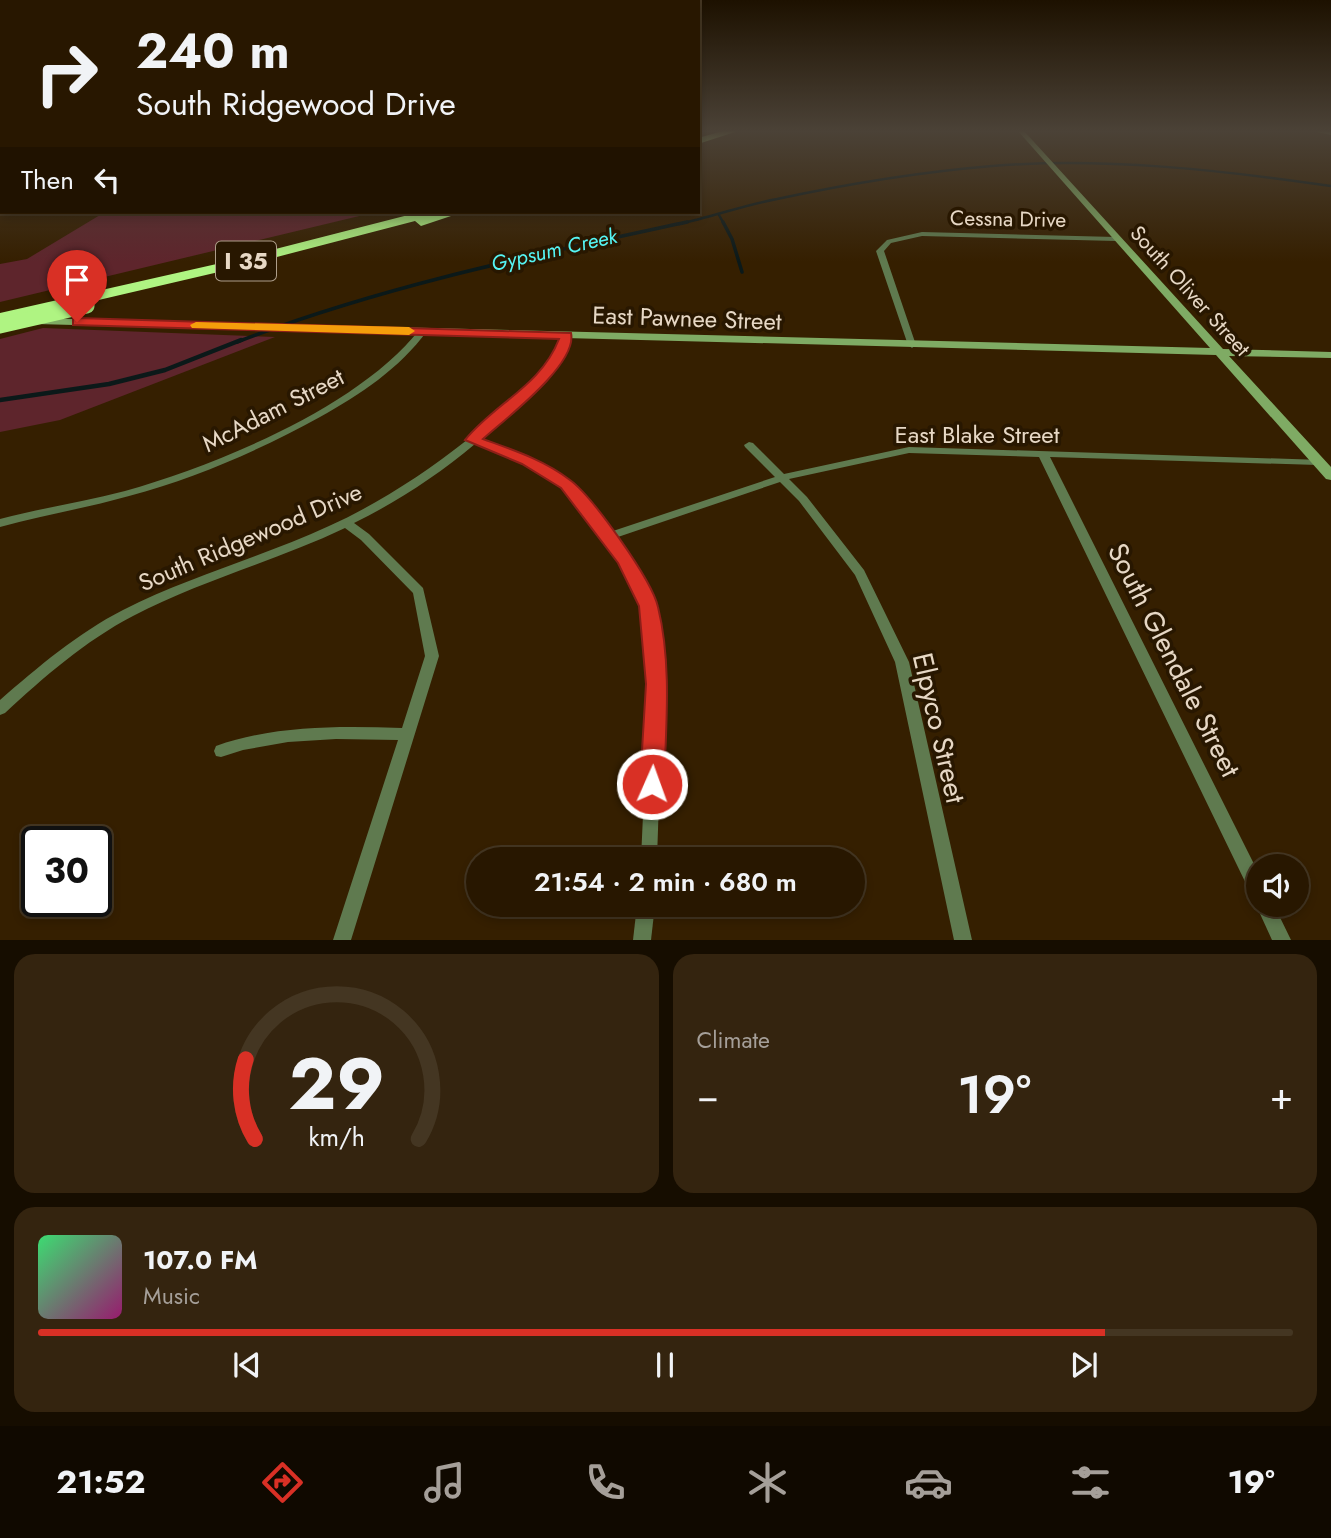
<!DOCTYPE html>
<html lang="en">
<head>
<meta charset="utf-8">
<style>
  body { margin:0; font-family:Jost,sans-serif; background:#34240f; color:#f1f3f6; height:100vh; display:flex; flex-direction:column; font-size:26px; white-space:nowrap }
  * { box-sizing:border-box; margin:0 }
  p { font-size:23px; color:#a59f99 }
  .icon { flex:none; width:38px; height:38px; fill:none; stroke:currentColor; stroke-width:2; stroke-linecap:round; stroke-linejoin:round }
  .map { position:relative; height:940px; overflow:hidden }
  .side { display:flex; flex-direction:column; gap:14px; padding:14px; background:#160d00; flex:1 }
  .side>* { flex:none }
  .top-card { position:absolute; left:0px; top:0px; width:700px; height:214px; box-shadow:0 4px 10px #0003,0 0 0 2px #443622; background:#281700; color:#f1f3f6; overflow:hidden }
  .fabs { position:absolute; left:1246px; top:854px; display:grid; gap:14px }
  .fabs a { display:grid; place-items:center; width:63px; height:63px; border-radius:50%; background:#281700; box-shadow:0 4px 10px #0003,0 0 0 2px #443622; font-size:35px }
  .speed { position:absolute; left:21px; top:826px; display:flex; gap:14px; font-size:35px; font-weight:700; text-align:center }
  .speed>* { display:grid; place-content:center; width:91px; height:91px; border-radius:50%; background:#281700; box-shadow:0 4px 10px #0003,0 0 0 2px #443622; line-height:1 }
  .speed .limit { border:4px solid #111; border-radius:10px; background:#fff; color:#111 }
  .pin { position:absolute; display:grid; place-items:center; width:60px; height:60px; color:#fff; margin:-72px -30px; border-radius:50% 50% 50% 0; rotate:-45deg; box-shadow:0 0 7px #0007 }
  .pin .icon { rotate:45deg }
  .me { position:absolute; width:77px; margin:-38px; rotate:2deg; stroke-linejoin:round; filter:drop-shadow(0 0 5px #0008) }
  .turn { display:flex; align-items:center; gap:24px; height:147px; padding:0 21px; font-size:32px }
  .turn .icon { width:91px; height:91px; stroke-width:2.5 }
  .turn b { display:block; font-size:49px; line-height:60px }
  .then { display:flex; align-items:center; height:66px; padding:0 21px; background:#0003; gap:14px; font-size:26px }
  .big { font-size:52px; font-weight:600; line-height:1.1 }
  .side .card { flex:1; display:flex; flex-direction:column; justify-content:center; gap:10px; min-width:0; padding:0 24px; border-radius:21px; background:#34240f }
  .side .dial { align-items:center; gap:0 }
  .dial svg { height:182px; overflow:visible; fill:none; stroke:#443622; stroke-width:7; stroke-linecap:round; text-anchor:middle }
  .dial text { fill:#f1f3f6; stroke:none }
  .song { display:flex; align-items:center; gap:21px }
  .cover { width:84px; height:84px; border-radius:10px; background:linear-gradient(135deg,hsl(140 70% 55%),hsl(320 70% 35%)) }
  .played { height:7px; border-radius:4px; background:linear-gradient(90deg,#d93025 85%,#443622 85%) }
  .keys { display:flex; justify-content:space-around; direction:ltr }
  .heat { display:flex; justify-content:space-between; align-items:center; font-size:38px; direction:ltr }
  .side .tiles { flex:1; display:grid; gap:14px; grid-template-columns:1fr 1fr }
  .card:last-child { grid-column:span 2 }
  .trip { position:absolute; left:466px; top:847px; width:399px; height:70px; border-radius:35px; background:#281700; box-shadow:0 4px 10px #0003,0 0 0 2px #443622; font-weight:600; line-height:70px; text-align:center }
  .dock { display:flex; height:112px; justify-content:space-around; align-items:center; background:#100900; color:#a59f99 }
  .dock .icon { width:49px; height:49px }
  .dock .selected { color:#d93025 }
  .dock b { font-size:32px; color:#f1f3f6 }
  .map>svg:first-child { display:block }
  .green { fill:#5e252c }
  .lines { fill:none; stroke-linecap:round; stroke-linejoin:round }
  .stream-far2 { stroke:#0b1919; stroke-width:2.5 }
  .stream-far1 { stroke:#0b1919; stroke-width:3.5 }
  .stream { stroke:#0b1919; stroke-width:4.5 }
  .taxiway { fill:#6a563a; fill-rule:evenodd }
  .street { fill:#5f7a4f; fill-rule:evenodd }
  .secondary { fill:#7fab64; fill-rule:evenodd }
  .highway { fill:#aff482; fill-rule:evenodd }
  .highway-bridge { stroke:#aff482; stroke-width:15 }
  .route { fill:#d93025; stroke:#8d1f18; stroke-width:2 }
  .slow { fill:#f59e0b }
  .labels { text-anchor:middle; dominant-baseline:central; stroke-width:7; stroke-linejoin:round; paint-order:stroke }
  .far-street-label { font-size:21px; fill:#e7d8c5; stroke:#281700 }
  .far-water-label { font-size:21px; font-style:italic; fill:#55f5f4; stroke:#281700 }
  .shield { fill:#281700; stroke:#ae9e8a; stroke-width:2 }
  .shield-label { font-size:23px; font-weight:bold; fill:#e7d8c5 }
  .street-label { font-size:24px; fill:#e7d8c5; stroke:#281700 }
  .near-street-label { font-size:28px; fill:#e7d8c5; stroke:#281700 }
</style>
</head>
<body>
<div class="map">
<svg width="1331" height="940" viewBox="0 0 1331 940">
  <rect width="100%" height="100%" fill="#351f00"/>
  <g class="green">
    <polygon points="105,212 376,212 0,302 0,264 27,259"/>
    <polygon points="43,328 275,337 60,420 0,432 0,339"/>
  </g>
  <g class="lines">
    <g class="stream-far2">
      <polyline points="719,215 724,224"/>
      <path d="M 679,224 C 712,217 744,205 777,199 C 847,184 920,172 992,166 C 1104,157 1221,170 1331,186"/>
    </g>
    <g class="stream-far1">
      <polyline points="723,222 732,239 742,272"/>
      <path d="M 237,342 C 382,286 534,255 687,222"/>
    </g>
    <polyline class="stream" points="0,400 109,384 165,370 241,340"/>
    <polygon class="taxiway" points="0,131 2,131 0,143"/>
    <g class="street">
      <polygon points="922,232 1116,237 1119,239 1116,241 922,236 891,243 884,251 916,345 912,348 908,345 876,251 887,240"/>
      <path d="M 420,329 L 426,329 L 427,331 C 399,369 361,394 320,417 C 260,450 196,478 129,496 C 87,508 43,515 0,527 L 0,519 C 41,508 84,502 125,491 C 219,464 359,407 420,329 Z"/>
      <path d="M 567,333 L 571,336 C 552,379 516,410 480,440 L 532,459 L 570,482 L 610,532 L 775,477 L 745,447 L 744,445 L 749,442 L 753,443 L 784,474 L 909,447 L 1322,460 L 1323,462 L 1318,465 L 1050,457 L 1258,872 L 1258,898 L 1252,896 L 1039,457 L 909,453 L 789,479 L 807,497 L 864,570 L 909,662 L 972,940 L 954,940 L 895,662 L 855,575 L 799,501 L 780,482 L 615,538 L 632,561 L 654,606 L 663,683 L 657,859 L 641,859 L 649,683 L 642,606 L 621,563 L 562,486 L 524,463 L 475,444 C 438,475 397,502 354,523 L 369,534 L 423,588 L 439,656 L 351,940 L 333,940 L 398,740 L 336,739 L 288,742 L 243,750 L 221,757 L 216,756 L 214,751 L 216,746 C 276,725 339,726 402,728 L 425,656 L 413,593 L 361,540 L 345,528 C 276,561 201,580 133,616 C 85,641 44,677 5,713 L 0,715 L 0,700 C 38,667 78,633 123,610 C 190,576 262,557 329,526 C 378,504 425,473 467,440 C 504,410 542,380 563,336 Z"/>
      <polygon points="1258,900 1258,905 1274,905 1291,940 1272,940 1256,905"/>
      <polygon points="637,905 655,905 651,940 633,940"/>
    </g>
    <g class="secondary">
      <polygon points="1018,131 1024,131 1223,349 1331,352 1331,358 1229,356 1331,467 1331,480 1326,479 1216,355 36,324 31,321 36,318 1210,348"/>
      <polygon points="1316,131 1331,131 1331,135 1317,132"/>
    </g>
    <g class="highway">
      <polygon points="723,131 738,131 698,144 698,138"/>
      <polygon points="420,212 463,212 421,226 415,221 223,271 0,323 0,313 221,263"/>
    </g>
    <polyline class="highway-bridge" points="0,326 87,306"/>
  </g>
  <linearGradient id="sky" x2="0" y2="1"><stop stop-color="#1d1100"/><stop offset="0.5" stop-color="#4b4237"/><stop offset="1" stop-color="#4b4237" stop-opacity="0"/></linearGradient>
  <rect width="1331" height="262" fill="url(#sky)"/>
  <path class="route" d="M 77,318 L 571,333 C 578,364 505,419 483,439 C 513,450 544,460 570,480 C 592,496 652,580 658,607 C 672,664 666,726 664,784 L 661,791 L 652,794 L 644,791 L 640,784 L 646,684 L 639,606 L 618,563 L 561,488 L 522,464 L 465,440 C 495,403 541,386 559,339 L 73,325 L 73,319 Z"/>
  <polygon class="slow" points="196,322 409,327 415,331 409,335 192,328 190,325"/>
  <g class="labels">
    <g class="far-street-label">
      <text transform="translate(1008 219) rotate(1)">Cessna Drive</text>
      <text transform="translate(1190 291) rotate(48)">South Oliver Street</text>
    </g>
    <g class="far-water-label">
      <text transform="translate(554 250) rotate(-13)">Gypsum Creek</text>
    </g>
    <rect class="shield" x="216" y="241.5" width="60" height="39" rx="5"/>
    <g class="shield-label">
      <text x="246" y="261">I 35</text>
    </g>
    <g class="street-label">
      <text transform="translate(687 318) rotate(2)">East Pawnee Street</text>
      <text transform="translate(273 410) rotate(-27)">McAdam Street</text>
      <text x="977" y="434">East Blake Street</text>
      <text transform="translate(250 537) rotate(-23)">South Ridgewood Drive</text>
    </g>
    <g class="near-street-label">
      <text transform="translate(1174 660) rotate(63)">South Glendale Street</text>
      <text transform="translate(939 728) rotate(77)">Elpyco Street</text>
    </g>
  </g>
</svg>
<div class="fabs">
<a><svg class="icon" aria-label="sound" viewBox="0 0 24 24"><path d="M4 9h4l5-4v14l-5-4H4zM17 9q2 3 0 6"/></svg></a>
</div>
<div class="speed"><div class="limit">30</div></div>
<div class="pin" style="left:77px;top:322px;background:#d93025"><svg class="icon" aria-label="arrive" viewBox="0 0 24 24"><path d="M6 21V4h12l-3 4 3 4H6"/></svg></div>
<svg class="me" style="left:652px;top:784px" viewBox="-20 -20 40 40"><circle r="17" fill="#d93025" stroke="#fff" stroke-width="3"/><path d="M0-11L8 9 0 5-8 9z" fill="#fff"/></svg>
<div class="trip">21:54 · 2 min · 680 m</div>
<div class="top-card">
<div class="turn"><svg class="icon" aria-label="right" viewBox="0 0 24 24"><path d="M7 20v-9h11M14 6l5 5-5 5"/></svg><div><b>240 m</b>South Ridgewood Drive</div></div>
<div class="then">Then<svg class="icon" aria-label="left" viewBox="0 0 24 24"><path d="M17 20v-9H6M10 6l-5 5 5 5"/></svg></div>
</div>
</div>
<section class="side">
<div class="tiles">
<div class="card dial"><svg viewBox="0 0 100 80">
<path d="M14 69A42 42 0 1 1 86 69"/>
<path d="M14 69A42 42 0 0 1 10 34" stroke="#d93025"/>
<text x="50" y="56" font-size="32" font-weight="700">29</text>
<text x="50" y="72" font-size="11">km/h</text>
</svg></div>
<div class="card"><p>Climate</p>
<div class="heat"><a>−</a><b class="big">19°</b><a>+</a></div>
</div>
<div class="card">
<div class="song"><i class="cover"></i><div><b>107.0 FM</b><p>Music</p></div></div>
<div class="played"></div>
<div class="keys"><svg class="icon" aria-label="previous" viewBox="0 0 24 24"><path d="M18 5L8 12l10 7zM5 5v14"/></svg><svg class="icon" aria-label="pause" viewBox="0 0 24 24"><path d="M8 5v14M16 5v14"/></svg><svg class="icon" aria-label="next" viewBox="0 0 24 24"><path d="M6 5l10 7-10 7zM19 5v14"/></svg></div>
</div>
</div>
</section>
<nav class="dock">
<b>21:52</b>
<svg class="icon selected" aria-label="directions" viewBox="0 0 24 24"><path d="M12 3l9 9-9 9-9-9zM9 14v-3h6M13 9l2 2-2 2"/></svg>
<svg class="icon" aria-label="music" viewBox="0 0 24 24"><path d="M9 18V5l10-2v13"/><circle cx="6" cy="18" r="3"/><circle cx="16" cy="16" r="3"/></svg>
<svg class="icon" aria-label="phone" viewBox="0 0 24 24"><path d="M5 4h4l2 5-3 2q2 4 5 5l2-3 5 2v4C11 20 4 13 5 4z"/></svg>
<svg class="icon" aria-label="climate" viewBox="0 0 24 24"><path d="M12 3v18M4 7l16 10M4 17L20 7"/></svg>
<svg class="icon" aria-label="car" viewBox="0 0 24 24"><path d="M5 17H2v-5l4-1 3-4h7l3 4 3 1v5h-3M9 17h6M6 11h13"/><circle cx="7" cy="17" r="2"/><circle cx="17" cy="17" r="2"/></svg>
<svg class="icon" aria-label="filters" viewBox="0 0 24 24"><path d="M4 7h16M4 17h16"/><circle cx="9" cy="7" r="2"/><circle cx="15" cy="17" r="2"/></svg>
<b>19°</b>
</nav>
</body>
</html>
